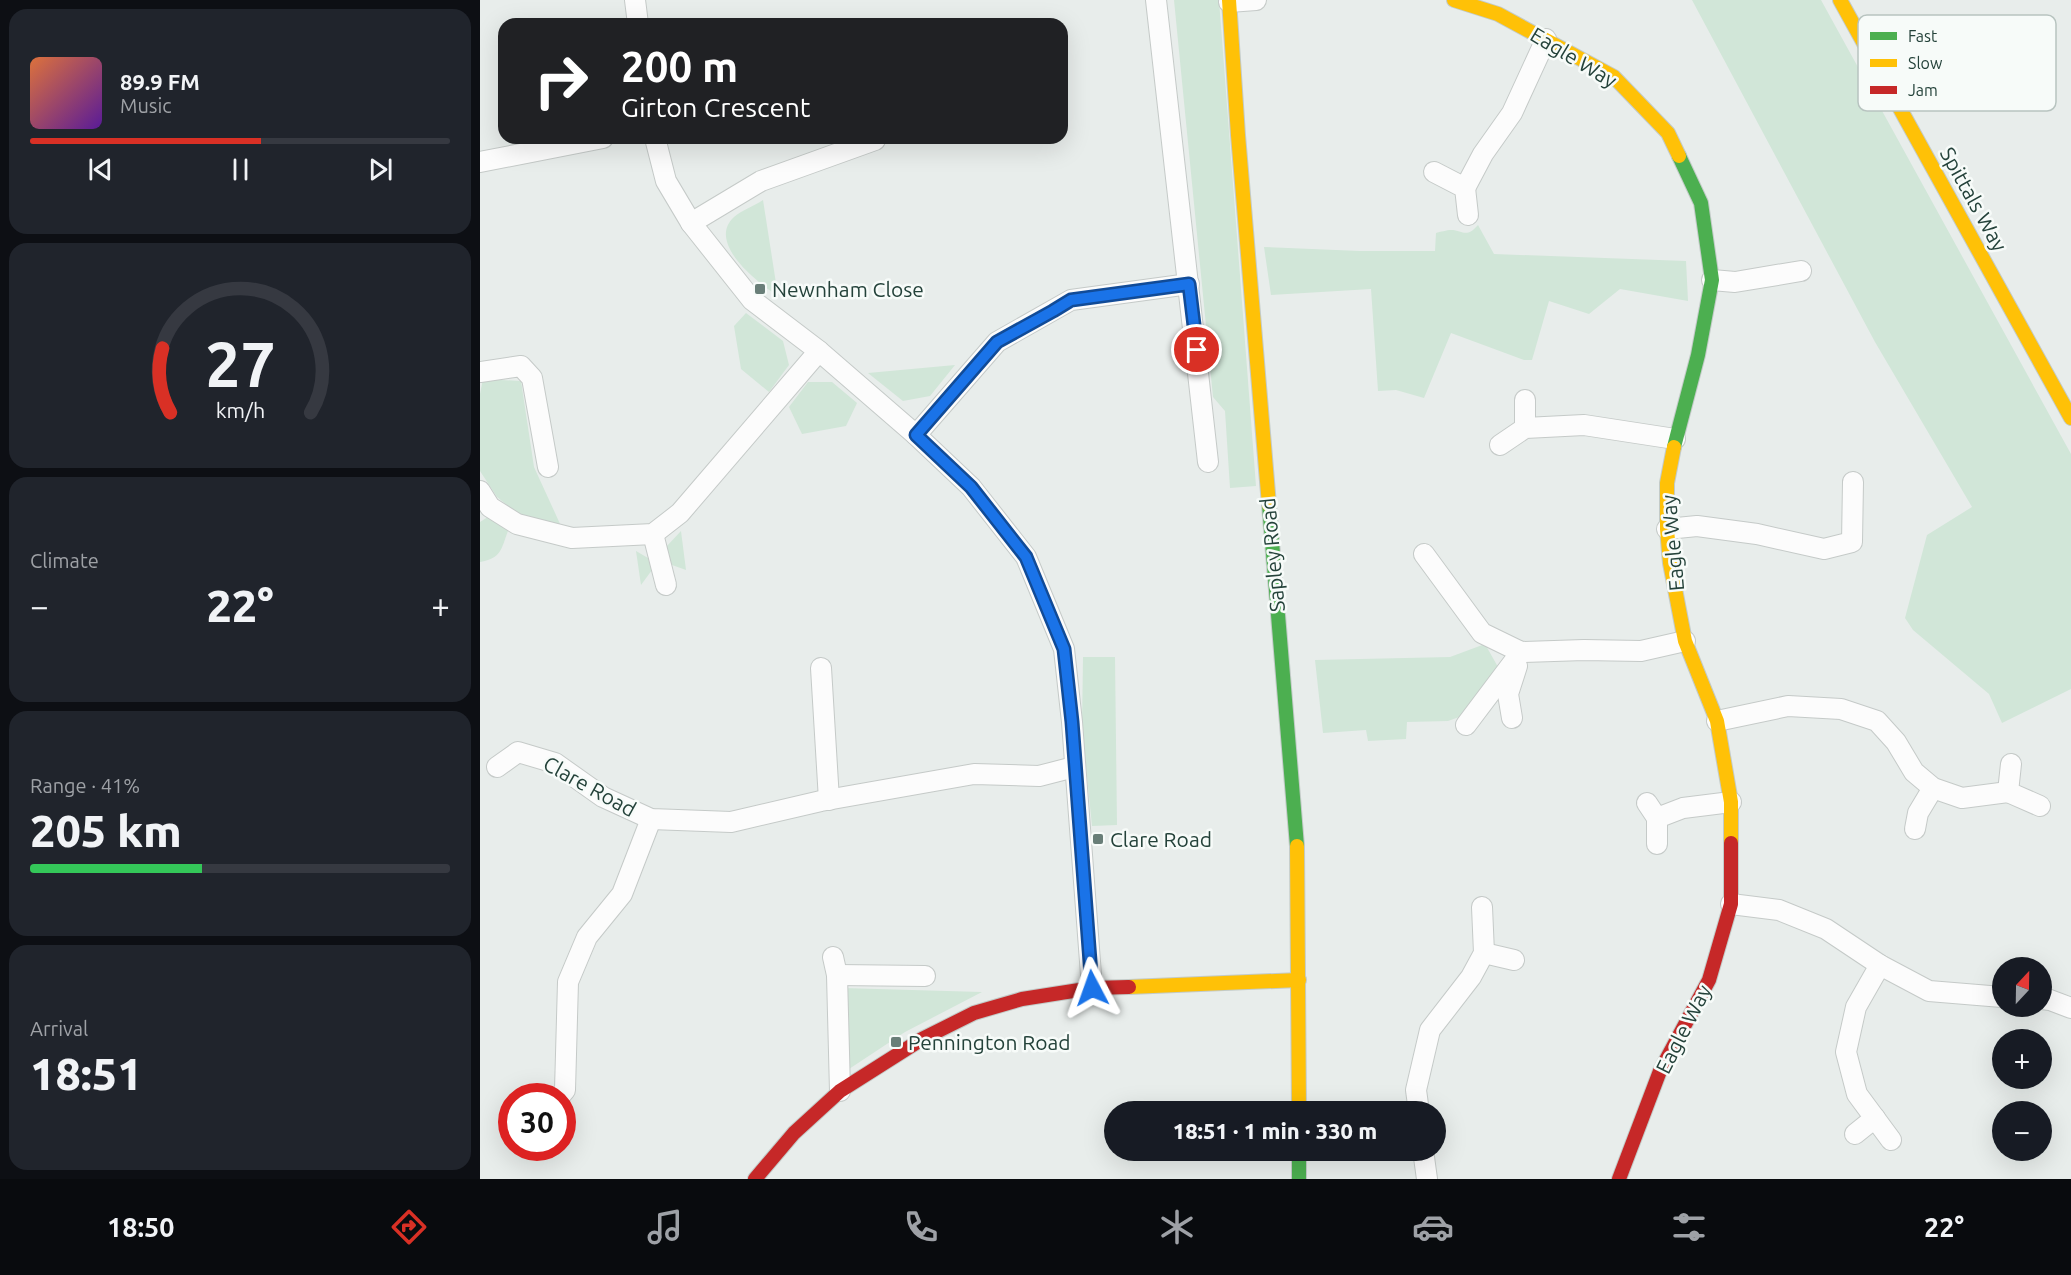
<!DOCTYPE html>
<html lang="en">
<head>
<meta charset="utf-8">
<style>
  body { margin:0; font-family:Ubuntu,sans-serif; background:#20242c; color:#f1f3f6; height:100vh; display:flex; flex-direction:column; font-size:22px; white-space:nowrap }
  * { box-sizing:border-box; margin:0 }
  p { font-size:20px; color:#9ea1a6 }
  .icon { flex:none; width:33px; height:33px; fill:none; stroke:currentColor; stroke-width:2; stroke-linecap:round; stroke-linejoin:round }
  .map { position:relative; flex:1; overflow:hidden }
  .sheet { display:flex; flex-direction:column; gap:9px; padding:9px; background:#0d0f14; width:480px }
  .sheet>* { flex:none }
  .hud { position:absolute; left:18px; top:18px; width:570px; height:126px; border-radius:18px; box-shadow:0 6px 24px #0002; background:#202124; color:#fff; overflow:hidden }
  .needle { width:39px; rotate:22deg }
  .controls { position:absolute; left:1512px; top:957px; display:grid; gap:12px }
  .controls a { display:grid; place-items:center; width:60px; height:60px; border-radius:50%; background:#171b24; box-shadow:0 6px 24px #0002; font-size:30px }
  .speed { position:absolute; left:18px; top:1083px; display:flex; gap:12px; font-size:30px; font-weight:700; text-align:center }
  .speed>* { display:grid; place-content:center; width:78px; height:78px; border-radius:50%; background:#171b24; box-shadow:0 6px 24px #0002; line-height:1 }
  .speed .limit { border:9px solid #d22; background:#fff; color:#111 }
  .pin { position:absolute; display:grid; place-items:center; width:51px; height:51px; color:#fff; margin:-26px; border:3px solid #fff; border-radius:50%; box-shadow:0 2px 6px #0007 }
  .me { position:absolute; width:66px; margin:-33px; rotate:356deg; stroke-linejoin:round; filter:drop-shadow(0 0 4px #0008) }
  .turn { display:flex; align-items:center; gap:21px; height:126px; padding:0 24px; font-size:27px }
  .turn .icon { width:78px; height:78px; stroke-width:2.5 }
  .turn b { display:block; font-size:42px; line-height:51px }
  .big { font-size:45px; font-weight:800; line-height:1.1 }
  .sheet .widget { flex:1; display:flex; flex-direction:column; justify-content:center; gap:9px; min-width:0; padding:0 21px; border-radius:18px; background:#20242c }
  .sheet .dial { align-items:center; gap:0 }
  .dial svg { height:156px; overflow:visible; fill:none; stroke:#363941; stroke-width:7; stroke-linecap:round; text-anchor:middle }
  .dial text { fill:#f1f3f6; stroke:none }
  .song { display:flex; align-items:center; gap:18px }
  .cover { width:72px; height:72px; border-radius:9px; background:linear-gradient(135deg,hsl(20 70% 55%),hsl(270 70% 35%)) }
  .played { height:6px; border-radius:3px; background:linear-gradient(90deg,#d93025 55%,#363941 55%) }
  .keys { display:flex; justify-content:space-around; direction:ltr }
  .heat { display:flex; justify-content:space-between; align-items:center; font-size:33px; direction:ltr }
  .charge { height:9px; border-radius:4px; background:linear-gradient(90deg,#34c759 41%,#363941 0) }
  .trip { position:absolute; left:624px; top:1101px; width:342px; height:60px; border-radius:30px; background:#171b24; box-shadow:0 6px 24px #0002; font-weight:800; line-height:60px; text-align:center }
  .dock { display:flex; height:96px; justify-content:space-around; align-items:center; background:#090b0e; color:#9ea1a6 }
  .dock .icon { width:42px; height:42px }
  .dock .current { color:#d93025 }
  .dock b { font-size:27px; color:#f1f3f6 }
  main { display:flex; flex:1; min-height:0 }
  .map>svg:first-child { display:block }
  .green { fill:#d1e6d8 }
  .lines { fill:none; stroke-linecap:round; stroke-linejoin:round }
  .street-casing { stroke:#c5cac8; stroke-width:22 }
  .fast-casing { stroke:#c3cbc8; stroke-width:16 }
  .slow-casing { stroke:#c3cbc8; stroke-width:16 }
  .jam-casing { stroke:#c3cbc8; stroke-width:16 }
  .street { stroke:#fcfcfc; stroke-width:20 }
  .fast { stroke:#4caf50; stroke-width:14 }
  .slow { stroke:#ffc107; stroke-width:14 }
  .jam { stroke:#c62828; stroke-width:14 }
  .route-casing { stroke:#114b97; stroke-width:15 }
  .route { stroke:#1a73e8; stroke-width:10 }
  .poi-dot { fill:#697e78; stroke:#f7fbf9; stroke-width:2 }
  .labels { text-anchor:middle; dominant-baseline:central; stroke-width:5; stroke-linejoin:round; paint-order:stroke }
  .street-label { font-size:21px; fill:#24423a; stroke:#f7fbf9 }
  .poi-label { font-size:21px; fill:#24423a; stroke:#f7fbf9; text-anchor:start }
  .key { fill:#f7fbf9; stroke:#b8c4c0; stroke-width:1.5 }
  .key-label { font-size:16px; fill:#24423a }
</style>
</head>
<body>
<main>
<section class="sheet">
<div class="widget">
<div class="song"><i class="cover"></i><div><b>89.9 FM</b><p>Music</p></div></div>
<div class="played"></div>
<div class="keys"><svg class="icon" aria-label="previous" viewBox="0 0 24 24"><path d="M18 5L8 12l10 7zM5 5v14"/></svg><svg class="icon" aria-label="pause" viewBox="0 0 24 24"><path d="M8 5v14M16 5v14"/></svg><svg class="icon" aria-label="next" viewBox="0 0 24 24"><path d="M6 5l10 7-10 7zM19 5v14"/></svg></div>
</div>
<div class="widget dial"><svg viewBox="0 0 100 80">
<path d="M14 69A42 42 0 1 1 86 69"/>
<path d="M14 69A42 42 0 0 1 10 36" stroke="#d93025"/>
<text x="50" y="56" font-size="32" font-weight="700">27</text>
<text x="50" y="72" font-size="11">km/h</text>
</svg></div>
<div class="widget"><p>Climate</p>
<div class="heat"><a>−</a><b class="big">22°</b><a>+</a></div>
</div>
<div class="widget"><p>Range · 41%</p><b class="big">205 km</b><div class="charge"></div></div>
<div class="widget"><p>Arrival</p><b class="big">18:51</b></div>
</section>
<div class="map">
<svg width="1591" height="1179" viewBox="0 0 1591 1179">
  <rect width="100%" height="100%" fill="#e8edeb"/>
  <g class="green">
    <polygon points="694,0 739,0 776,486 750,488 745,411 733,397"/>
    <polygon points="1212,0 1341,0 1591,454 1591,689 1522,723 1509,694 1433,630 1425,618 1447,535 1492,507 1395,342"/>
    <path d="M 283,200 L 298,296 C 278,283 226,243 254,217 C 262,210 274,206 283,200 Z"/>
    <path d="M 998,225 L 1014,254 L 1206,261 L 1208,301 L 1140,289 L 1109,314 L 1069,301 L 1052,360 L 1044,360 L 971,333 L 944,398 L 916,390 L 898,391 L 891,289 L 791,295 L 784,247 L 880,251 L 955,251 L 956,233 C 960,232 967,230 971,230 C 983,230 986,239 998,225 Z"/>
    <polygon points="266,313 303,341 309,365 289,392 261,369 254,326"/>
    <polygon points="475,365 450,396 423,401 388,373"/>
    <polygon points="3,379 41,381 54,467 81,526 38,514 17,497 0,471 0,394"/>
    <polygon points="328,382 352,382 377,403 366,426 322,434 309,407"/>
    <path d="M 11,515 L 28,531 C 21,549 22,558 0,562 L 0,522 Z"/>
    <polygon points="201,531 206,570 192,565 186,547"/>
    <polygon points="156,551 168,558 172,570 161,585"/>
    <polygon points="1005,644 1018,667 982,716 968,721 927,722 926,739 888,741 886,730 843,733 835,660 970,657"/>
    <polygon points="603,657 635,657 637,825 612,826 602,727"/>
    <polygon points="362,988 502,992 425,1032 369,1069"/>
  </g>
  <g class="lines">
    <defs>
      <g id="street">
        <polyline points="155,0 158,24"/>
        <polyline points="676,0 728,462"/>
        <polyline points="749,2 776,0"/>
        <polyline points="175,138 186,181 211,223 272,300 339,351 436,435 491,487 546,557 584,649 592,722 612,988"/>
        <polyline points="0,162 123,138"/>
        <polyline points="954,172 985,188 988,215"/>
        <polyline points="985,188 1003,154 1032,113 1066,39"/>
        <polyline points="211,223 281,181 395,140"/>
        <polyline points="1232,280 1255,282 1321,271"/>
        <polyline points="0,372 41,366 52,378 68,467"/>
        <polyline points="1045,428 1045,400"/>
        <polyline points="436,435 517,342 591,300 709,284"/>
        <polyline points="1020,445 1045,428 1104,425 1195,439"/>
        <polyline points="0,491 10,507 37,524 92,538 173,534 200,513 339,351"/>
        <polyline points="1187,529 1217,526 1277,534 1344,549 1372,542 1373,482"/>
        <polyline points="173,534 186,585"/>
        <polyline points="944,554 1002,633 1041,652 1104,650 1161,651 1205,641"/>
        <polyline points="341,668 349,800"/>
        <polyline points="1032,718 1028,694 1037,666"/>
        <polyline points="1237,721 1308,706 1361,709 1397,721 1416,742 1434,772 1453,788 1482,798 1528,792"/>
        <polyline points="986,725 1041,652"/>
        <polyline points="1531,764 1528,792 1560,806"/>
        <polyline points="17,767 38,752 75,763 123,797 171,819 251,822 341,801 494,774 559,776 594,767"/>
        <polyline points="1167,803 1177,818 1177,844"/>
        <polyline points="1177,818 1203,808 1251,802"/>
        <polyline points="1435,829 1438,813 1453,788"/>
        <polyline points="1251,904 1299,910 1346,929 1400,965 1449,991 1522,997"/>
        <polyline points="1004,953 1034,960"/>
        <polyline points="353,957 357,975 360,1091"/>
        <polyline points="1400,965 1376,1007 1366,1052 1377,1094 1411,1140"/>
        <polyline points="357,975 445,976"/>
        <polyline points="1562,999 1570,1000 1591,1008"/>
        <polyline points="80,1096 85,1090 88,982 107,937 142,894 171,819"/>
        <polyline points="939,1112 936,1090 950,1030 991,977 1004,953 1002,907"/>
        <polyline points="1375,1134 1395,1118"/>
        <polyline points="943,1150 947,1179"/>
      </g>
      <g id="fast">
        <polyline points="1194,447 1218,355 1232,280 1221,203 1199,156"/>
        <polyline points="789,505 817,846"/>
        <polyline points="819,1150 819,1179"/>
      </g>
      <g id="slow">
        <polyline points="749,0 758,135 789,505"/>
        <polyline points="974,0 1018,14 1134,77 1188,133 1199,156"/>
        <polyline points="1360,0 1591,418"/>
        <polyline points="1194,447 1187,483 1187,529 1190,563 1205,641 1237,721 1251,802 1251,843"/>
        <polyline points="817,846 819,1112"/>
        <polyline points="649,987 819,980"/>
      </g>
      <g id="jam">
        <polyline points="275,1179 314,1133 360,1091 442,1039 494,1013 542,999 612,988 649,987"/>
        <polyline points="1139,1179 1180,1071 1229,980 1251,904 1251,843"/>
      </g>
    </defs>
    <use href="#street" class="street-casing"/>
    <use href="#fast" class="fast-casing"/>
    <use href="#slow" class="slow-casing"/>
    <use href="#jam" class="jam-casing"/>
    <use href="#street" class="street"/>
    <use href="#fast" class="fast"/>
    <use href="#slow" class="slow"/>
    <use href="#jam" class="jam"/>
  </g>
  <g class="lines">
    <defs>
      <polyline id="route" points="612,988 592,722 584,649 546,557 491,487 436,435 517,342 573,311 591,300 709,284 717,350"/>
    </defs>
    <use href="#route" class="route-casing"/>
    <use href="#route" class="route"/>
  </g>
  <g class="poi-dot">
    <rect x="274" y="283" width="12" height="12" rx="3"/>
    <rect x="612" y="833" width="12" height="12" rx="3"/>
    <rect x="410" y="1036" width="12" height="12" rx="3"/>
  </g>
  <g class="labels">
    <g class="street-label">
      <text transform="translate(1094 57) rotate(31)">Eagle Way</text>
      <text transform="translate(1494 199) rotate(61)">Spittals Way</text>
      <text transform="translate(1192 543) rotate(-95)">Eagle Way</text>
      <text transform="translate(792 555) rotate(-95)">Sapley Road</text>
      <text transform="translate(110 786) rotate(29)">Clare Road</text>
      <text transform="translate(1203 1029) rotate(-63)">Eagle Way</text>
    </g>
    <g class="poi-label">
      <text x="292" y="289">Newnham Close</text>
      <text x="630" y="839">Clare Road</text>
      <text x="428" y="1042">Pennington Road</text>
    </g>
  </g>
  <rect x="1378" y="15" width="198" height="96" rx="9" class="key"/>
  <rect x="1390" y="32" width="27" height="8" fill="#4caf50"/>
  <rect x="1390" y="59" width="27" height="8" fill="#ffc107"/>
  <rect x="1390" y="86" width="27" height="8" fill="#c62828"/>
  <g class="key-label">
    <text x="1428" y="42">Fast</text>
    <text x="1428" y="69">Slow</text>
    <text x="1428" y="96">Jam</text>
  </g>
</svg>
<div class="controls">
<a><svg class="needle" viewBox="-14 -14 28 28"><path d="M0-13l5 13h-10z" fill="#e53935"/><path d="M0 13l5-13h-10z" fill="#9ea1a6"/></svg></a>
<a>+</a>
<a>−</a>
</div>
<div class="speed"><div class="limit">30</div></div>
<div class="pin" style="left:717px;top:350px;background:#d93025"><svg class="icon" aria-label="arrive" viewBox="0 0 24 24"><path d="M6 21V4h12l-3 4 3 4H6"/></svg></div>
<svg class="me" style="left:612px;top:988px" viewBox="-20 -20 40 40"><path d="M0-17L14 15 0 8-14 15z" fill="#1a73e8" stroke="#fff" stroke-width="4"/></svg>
<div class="trip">18:51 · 1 min · 330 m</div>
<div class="hud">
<div class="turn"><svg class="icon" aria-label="right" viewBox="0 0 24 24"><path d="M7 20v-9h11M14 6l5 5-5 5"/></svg><div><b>200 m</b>Girton Crescent</div></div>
</div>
</div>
</main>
<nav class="dock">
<b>18:50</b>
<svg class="icon current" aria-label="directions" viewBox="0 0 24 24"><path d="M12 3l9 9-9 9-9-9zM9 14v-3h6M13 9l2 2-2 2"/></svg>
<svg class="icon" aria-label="music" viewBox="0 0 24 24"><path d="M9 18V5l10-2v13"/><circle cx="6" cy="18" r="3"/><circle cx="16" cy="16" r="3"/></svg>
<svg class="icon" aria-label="phone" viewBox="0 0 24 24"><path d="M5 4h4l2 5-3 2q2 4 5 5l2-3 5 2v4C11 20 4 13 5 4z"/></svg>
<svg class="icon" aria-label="climate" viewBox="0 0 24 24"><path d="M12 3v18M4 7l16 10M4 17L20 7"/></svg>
<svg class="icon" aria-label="car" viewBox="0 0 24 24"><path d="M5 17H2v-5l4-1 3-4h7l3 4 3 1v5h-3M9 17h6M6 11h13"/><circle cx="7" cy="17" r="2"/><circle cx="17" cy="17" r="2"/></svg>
<svg class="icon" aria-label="filters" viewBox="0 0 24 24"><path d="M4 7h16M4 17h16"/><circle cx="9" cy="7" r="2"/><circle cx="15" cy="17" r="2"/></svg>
<b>22°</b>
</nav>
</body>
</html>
